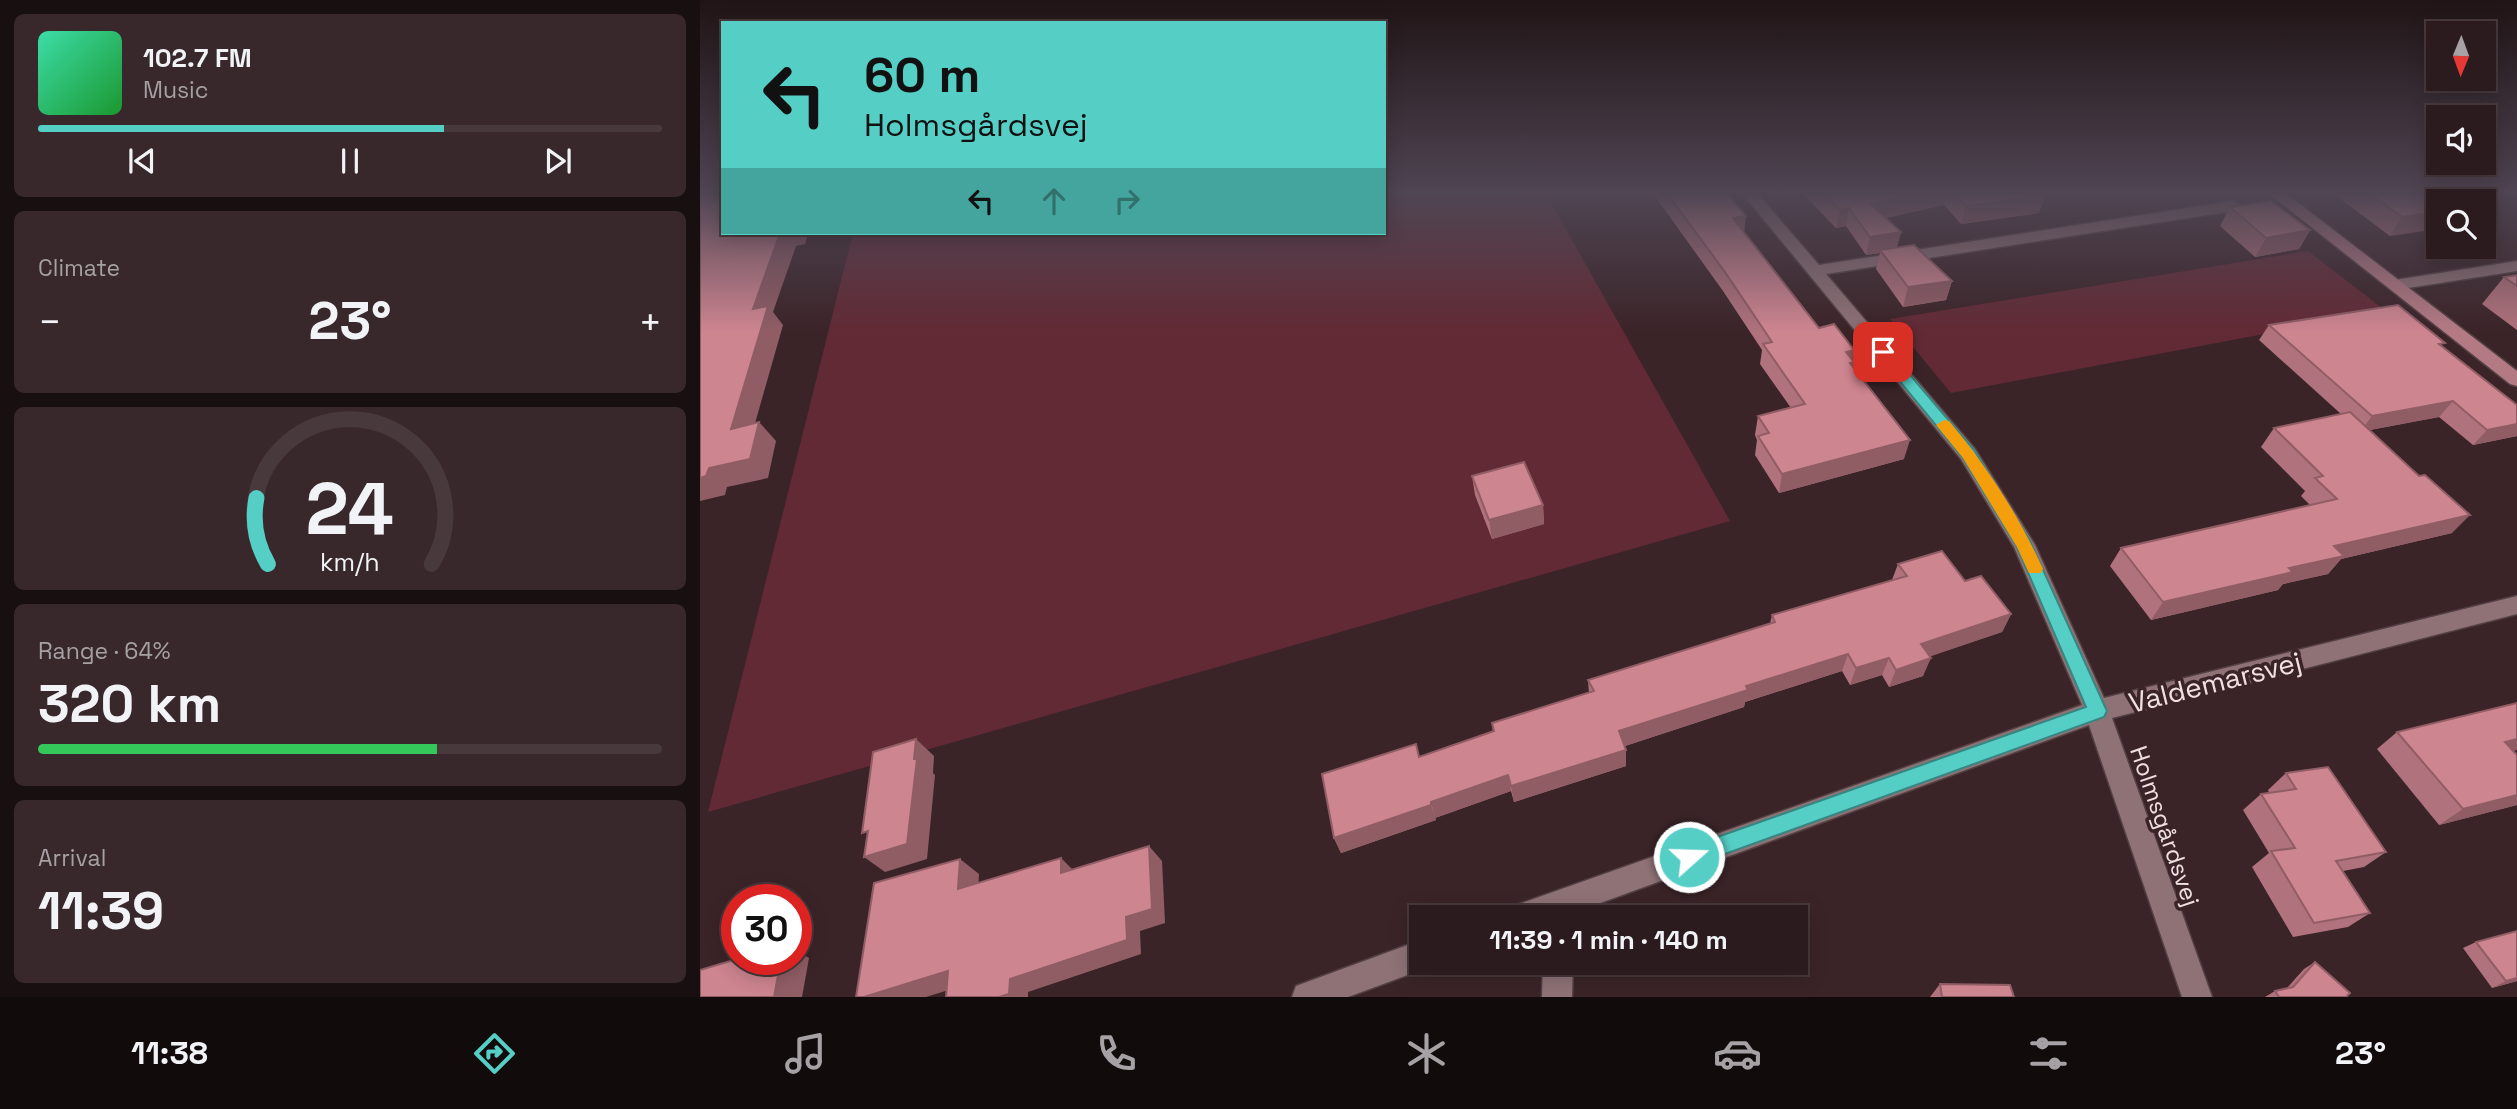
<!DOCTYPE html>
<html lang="en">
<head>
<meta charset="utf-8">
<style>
  body { margin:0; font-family:"Space Grotesk",sans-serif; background:#38282b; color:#f1f3f6; height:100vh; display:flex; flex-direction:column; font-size:26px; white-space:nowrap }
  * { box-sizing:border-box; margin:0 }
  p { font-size:23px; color:#a6a1a4 }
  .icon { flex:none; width:38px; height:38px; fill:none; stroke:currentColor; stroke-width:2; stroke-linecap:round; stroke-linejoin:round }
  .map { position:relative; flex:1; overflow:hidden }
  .side { display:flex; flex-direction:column; gap:14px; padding:14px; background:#180f10; width:700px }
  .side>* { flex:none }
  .hud { position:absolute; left:21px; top:21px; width:665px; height:214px; border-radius:0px; box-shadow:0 4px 18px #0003,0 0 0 2px #48393c; background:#55cec6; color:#111; overflow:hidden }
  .needle { width:46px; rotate:181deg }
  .buttons { position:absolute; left:1726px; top:21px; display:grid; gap:14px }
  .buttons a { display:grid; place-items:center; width:70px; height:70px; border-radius:0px; background:#2c1b1e; box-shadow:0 4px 18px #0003,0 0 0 2px #48393c; font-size:35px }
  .speed { position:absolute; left:21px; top:884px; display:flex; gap:14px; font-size:35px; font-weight:700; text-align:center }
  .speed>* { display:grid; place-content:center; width:91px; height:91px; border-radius:50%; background:#2c1b1e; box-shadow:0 4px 18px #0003,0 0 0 2px #48393c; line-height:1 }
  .speed .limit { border:10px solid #d22; background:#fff; color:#111 }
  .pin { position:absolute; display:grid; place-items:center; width:60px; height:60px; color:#fff; margin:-30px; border-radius:14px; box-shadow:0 4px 10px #0006 }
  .me { position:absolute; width:77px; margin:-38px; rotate:70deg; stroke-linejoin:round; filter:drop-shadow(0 0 5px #0008) }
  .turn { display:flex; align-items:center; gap:24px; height:147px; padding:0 28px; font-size:32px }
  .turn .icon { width:91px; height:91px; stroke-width:2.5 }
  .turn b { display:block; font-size:49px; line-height:60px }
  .lanes { display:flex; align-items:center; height:66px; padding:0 28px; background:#0003; justify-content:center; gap:35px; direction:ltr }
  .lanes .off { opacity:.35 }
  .big { font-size:52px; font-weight:800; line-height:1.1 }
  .side .card { flex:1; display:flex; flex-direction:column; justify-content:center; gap:10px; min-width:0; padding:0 24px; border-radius:10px; background:#38282b }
  .side .dial { align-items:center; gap:0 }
  .dial svg { height:182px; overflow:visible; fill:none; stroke:#48393c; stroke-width:7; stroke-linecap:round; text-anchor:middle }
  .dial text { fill:#f1f3f6; stroke:none }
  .song { display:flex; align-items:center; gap:21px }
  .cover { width:84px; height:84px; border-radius:10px; background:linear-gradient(135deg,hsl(160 70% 55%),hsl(130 70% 35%)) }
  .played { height:7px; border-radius:4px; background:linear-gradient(90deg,#55cec6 65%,#48393c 65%) }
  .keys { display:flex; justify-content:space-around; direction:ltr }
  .heat { display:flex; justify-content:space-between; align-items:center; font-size:38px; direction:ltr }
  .charge { height:10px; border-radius:5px; background:linear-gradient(90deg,#34c759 64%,#48393c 0) }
  .trip { position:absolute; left:709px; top:905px; width:399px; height:70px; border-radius:0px; background:#2c1b1e; box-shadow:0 4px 18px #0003,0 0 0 2px #48393c; font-weight:800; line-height:70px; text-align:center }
  .dock { display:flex; height:112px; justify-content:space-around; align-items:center; background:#120b0c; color:#a6a1a4 }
  .dock .icon { width:49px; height:49px }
  .dock .on { color:#55cec6 }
  .dock b { font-size:32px; color:#f1f3f6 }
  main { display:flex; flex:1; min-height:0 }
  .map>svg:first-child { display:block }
  .green { fill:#622a35 }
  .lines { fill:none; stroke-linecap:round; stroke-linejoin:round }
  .minor-casing { stroke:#534043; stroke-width:3 }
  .major-casing { stroke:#534043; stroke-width:3 }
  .minor { fill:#8e7276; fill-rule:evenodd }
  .major { fill:#b47a84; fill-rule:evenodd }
  .wall { fill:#b0727c }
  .shaded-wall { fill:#905d65 }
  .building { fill:#cd8590; stroke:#905d65; stroke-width:2 }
  .route { fill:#55cec6; stroke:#378681; stroke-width:2 }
  .slow { fill:#f59e0b }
  .labels { text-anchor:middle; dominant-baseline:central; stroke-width:7; stroke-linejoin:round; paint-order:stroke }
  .street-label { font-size:24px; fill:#f0e0e2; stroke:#3b2428 }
  .near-street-label { font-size:28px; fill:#f0e0e2; stroke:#3b2428 }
</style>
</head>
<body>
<main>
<section class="side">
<div class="card">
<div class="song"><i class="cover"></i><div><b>102.7 FM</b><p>Music</p></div></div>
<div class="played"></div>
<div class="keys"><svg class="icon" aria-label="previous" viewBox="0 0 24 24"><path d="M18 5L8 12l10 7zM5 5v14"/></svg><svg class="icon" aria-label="pause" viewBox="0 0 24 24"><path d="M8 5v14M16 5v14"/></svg><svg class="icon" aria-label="next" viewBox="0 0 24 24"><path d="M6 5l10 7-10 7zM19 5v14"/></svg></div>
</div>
<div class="card"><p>Climate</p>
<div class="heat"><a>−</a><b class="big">23°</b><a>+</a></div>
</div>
<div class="card dial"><svg viewBox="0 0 100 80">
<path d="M14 69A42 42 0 1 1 86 69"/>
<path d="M14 69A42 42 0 0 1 9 40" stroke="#55cec6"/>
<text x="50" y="56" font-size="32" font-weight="700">24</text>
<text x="50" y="72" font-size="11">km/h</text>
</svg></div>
<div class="card"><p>Range · 64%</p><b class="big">320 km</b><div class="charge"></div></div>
<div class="card"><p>Arrival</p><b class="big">11:39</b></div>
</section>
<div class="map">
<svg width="1817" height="997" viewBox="0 0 1817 997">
  <rect width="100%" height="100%" fill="#3b2428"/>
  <g class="green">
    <polygon points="684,192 845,192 1030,521 8,812 153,233 684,233"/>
    <polygon points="1608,251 1686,311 1251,393 1190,319"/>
  </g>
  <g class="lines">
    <defs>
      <g id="minor">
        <polygon points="1041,192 1056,192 1119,265 1533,201 1538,203 1541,206 1538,209 1533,211 1126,274 1275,449 1335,545 1404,698 1817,596 1817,614 1412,718 1512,997 1482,997 1389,725 862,917 808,917 812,907 822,903 1382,705 1314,547 1261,459"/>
        <polygon points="1817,261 1817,271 1695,290 1687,285 1695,280"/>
        <polygon points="721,940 721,962 733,962 732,966 648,997 592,997 596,986"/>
        <polygon points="843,962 873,962 872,997 842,997"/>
      </g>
      <polygon id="major" points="1567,192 1584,192 1817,371 1817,386 1810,384"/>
    </defs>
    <use href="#minor" class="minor-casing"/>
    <use href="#major" class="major-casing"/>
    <use href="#minor" class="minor"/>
    <use href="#major" class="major"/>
  </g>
  <g class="wall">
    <polygon points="952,192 1026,192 1044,232 1119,328 1152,360 1153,366 1204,459 1079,493 1055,455 1057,440 1055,435 1058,416 1091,408 1060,364 1062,350 1023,291"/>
    <polygon points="1101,192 1344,192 1339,213 1261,224 1244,205 1186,218 1201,232 1197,247 1252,281 1246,300 1203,307 1176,269 1180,253 1166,255 1146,226 1136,228"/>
    <polygon points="1631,192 1746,192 1690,236"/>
    <polygon points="1530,207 1610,230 1599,249 1555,257 1520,226"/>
    <polygon points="1817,275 1817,330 1782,304 1804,277"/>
    <polygon points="1569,325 1742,346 1817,405 1817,436 1773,445 1739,417 1669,430 1752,533 1641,559 1628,574 1583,584 1578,590 1451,620 1410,566 1421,548 1610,505 1601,496 1605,491 1561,447 1574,428 1641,414 1559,340"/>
    <polygon points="772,476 843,505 844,524 792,539 775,495"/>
    <polygon points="1198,564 1265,581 1311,614 1302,632 1229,656 1223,676 1189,687 1182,675 1150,685 1142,671 1045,702 1044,707 925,746 926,766 814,802 811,791 735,818 736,820 641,853 634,838 720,757 793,732 792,723 889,693 888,680 1070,624 1072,615 1192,580"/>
    <polygon points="1697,732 1813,751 1817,755 1817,805 1739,825 1677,749"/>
    <polygon points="1586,773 1686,852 1664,867 1643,871 1670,913 1648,927 1593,937 1552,867 1569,853 1543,810 1561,794 1569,793 1568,790"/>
    <polygon points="1817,931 1817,981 1792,988 1763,948 1776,942"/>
    <polygon points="1615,962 1646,997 1565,997 1575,991 1587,988 1604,969"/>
    <polygon points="1240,984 1314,997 1230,997"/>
  </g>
  <g class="shaded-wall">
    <polygon points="1224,192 1248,192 1244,205 1167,222 1171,204"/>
    <polygon points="1346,195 1339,213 1261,224 1266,206"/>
    <polygon points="1149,208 1146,226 1136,228 1140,210"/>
    <polygon points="1738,212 1738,229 1690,236 1702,217"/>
    <polygon points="1046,216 1044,235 1033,218"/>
    <polygon points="1610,230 1599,249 1555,257 1566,238"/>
    <polygon points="1201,232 1196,250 1180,250 1180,253 1166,255 1170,237"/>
    <polygon points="80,233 115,233 108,234 105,244 96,246 73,312 83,325 48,448 31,429 53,309"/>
    <polygon points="1252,281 1246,300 1203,307 1208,287"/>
    <polygon points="1154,350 1152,363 1154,362 1149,381 1146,352"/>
    <polygon points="1753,401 1739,417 1660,432 1672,416"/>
    <polygon points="59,422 76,441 68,478 27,487 25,495 0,501 0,478 9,468"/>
    <polygon points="1817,424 1817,436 1773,445 1787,430"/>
    <polygon points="1210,440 1204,459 1079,493 1082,474"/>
    <polygon points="843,505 844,524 792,539 789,520"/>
    <polygon points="1770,515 1752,533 1641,559 1628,574 1583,584 1578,590 1451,620 1463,602 1634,546"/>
    <polygon points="1311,614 1302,632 1214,662 1221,644"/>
    <polygon points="1148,654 1142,671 1045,702 1044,707 919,748 919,731 1046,686"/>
    <polygon points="1189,658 1182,675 1150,685 1156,668"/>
    <polygon points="1231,658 1223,676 1189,687 1196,670"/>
    <polygon points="216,739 234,756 233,773 235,775 227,859 185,872 164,857 214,759"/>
    <polygon points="1817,739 1817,750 1781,759 1805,742"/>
    <polygon points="926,750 926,766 814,802 811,786"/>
    <polygon points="808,775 811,791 735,818 731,802"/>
    <polygon points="1817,795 1817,805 1739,825 1763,809"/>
    <polygon points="731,805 736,820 641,853 634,838"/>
    <polygon points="449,846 462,861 465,923 440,931 441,954 328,992 328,997 299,997 310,979 426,917"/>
    <polygon points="361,858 377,874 361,873"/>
    <polygon points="260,859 279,874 277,904 258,889"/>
    <polygon points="96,951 109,958 102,997 74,997 81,959 96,959"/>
    <polygon points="248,971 268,984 226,997 164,997"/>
    <polygon points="1817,978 1817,981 1792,988 1806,981"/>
  </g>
  <g class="building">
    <polygon points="0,192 23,192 23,233 80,233 53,309 68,306 31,429 59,422 50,459 9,468 6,476 0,478"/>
    <polygon points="966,192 1026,192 1046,216 1033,218 1119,328 1134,324 1154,350 1146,352 1154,362 1150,363 1210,440 1082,474 1058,436 1069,433 1058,416 1105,404 1063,344 1072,342 1025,272"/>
    <polygon points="1122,192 1224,192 1171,204 1201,232 1170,237 1149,208 1140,210"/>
    <polygon points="1254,192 1344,192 1346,195 1266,206"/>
    <polygon points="1668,192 1746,192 1759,201 1738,201 1738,212 1702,217"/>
    <polygon points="1571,201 1610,230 1566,238 1530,207"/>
    <polygon points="1214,245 1252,281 1208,287 1180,250"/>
    <polygon points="1817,275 1817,286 1804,277"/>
    <polygon points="1698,305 1745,343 1739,344 1817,405 1817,424 1787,430 1753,401 1672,416 1569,325"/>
    <polygon points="1650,412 1719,476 1725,475 1770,515 1634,546 1644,556 1589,568 1593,572 1463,602 1421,548 1637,499 1615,478 1623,476 1574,428"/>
    <polygon points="824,462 843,505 789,520 772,476"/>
    <polygon points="1242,551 1265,581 1281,576 1311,614 1221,644 1231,658 1196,670 1189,658 1156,668 1148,654 1046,686 1048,690 919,731 926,750 811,786 808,775 731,802 731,805 634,838 622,774 716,744 719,757 794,731 792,723 894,691 888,680 1075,622 1072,615 1207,576 1198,564"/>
    <polygon points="1817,703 1817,739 1805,742 1817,755 1817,795 1763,809 1697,732"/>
    <polygon points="216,739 214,759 217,759 207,844 164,857 168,831 162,833 173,752"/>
    <polygon points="1628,767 1686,852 1636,861 1670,913 1614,923 1571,851 1595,848 1561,794 1596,789 1586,773"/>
    <polygon points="449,846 452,909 426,917 427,940 310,979 309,994 299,997 246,997 248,971 164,997 156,997 174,883 260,859 258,889 361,858 361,873"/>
    <polygon points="1817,931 1817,978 1806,981 1776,942"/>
    <polygon points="37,959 81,959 74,997 0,997 0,970"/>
    <polygon points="1615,962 1650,993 1646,997 1579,997 1575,991 1593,987"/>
    <polygon points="1240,984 1310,985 1314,997 1242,997"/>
  </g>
  <linearGradient id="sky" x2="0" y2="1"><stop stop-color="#201416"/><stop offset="0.58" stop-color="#4f4553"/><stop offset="1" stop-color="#4f4553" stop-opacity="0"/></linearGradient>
  <rect width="1817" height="332" fill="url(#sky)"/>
  <polygon class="route" points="1183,348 1188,349 1274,450 1330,541 1407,711 1404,717 989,867 981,864 978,857 981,850 989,847 1386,707 1317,547 1263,458 1178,355 1178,349"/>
  <path class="slow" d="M 1244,420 L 1249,421 C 1286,465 1319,516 1343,569 L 1341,573 L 1329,573 L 1317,547 L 1263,458 L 1236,425 Z"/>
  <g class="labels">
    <g class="street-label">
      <text transform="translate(1465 826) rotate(71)">Holmsgårdsvej</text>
    </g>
    <g class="near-street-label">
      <text transform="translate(1515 682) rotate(-14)">Valdemarsvej</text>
    </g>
  </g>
</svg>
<div class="buttons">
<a><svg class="needle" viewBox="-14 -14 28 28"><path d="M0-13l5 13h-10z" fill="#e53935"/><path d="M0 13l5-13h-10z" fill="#a6a1a4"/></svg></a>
<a><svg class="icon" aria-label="sound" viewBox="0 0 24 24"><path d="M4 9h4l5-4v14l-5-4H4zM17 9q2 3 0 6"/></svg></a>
<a><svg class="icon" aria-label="search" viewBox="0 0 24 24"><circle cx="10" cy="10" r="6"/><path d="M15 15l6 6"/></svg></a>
</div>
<div class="speed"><div class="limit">30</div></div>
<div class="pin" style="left:1183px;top:352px;background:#d93025"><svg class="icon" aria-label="arrive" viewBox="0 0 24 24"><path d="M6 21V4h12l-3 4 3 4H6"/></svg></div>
<svg class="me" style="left:989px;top:857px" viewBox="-20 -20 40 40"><circle r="17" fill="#55cec6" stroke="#fff" stroke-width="3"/><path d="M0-11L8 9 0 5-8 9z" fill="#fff"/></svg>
<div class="trip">11:39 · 1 min · 140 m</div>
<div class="hud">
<div class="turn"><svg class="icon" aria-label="left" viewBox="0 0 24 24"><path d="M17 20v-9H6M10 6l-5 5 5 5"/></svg><div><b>60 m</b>Holmsgårdsvej</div></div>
<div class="lanes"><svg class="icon" aria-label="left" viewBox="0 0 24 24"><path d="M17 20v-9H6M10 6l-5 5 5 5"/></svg><svg class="icon off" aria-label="ahead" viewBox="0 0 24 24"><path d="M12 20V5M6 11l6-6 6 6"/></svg><svg class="icon off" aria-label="right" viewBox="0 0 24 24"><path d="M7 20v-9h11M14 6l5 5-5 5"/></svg></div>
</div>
</div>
</main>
<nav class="dock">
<b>11:38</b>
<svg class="icon on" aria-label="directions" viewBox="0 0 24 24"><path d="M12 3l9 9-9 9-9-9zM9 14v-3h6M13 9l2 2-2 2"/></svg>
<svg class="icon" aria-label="music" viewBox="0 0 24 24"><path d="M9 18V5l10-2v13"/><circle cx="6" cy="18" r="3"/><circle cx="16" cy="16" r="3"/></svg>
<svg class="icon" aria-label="phone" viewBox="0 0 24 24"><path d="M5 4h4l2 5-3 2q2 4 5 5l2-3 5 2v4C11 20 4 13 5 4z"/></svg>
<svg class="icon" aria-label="climate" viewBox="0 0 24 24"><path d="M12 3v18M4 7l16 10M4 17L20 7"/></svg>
<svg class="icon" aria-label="car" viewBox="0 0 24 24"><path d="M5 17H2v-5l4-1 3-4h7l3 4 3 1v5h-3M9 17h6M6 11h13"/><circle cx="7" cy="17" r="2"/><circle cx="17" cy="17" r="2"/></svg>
<svg class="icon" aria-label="filters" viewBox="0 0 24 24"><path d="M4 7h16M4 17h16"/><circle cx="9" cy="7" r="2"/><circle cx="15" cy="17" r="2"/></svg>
<b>23°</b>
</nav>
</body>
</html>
